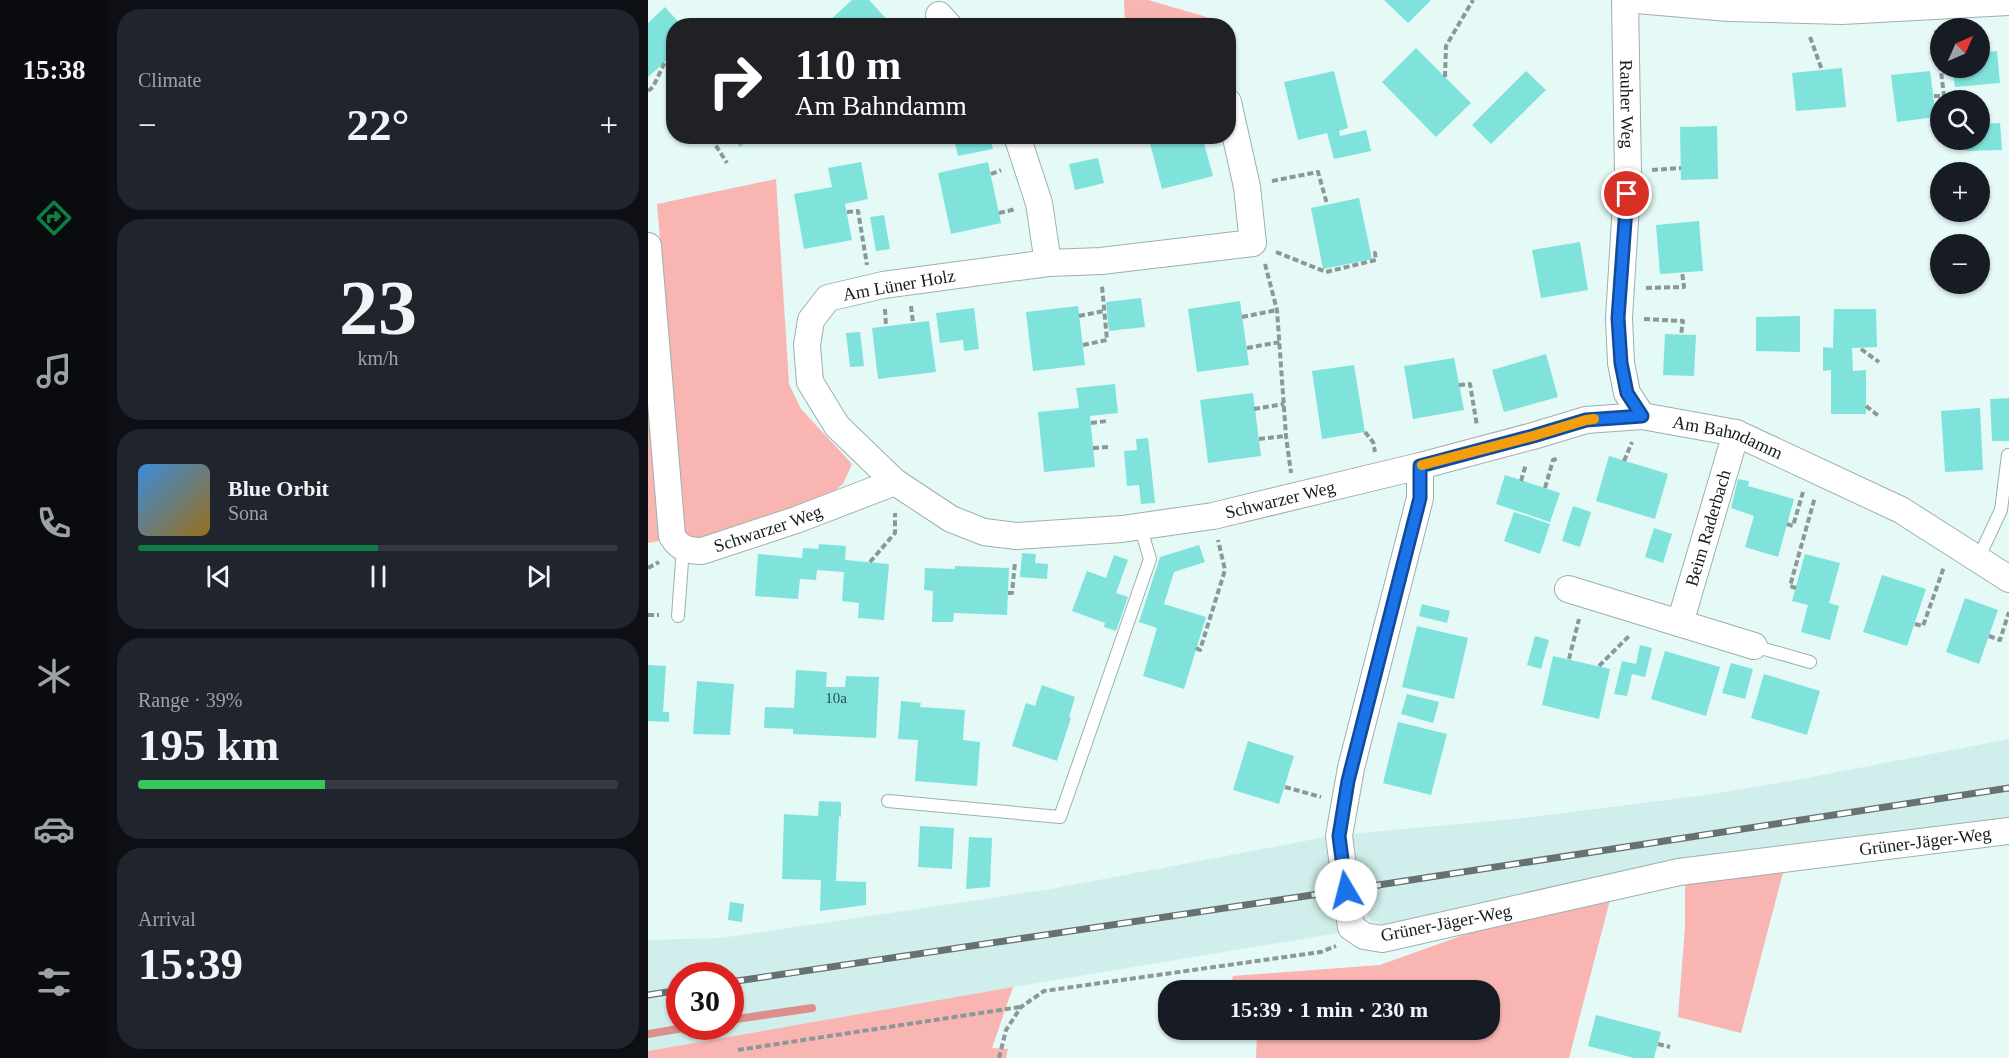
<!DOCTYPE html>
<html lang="en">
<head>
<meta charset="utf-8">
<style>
  body { margin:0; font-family:"Times New Roman",serif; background:#20242c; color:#f1f3f6; height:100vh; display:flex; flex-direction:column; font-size:22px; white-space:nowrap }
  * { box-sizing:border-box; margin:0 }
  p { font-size:20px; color:#9ea1a6 }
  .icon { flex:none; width:33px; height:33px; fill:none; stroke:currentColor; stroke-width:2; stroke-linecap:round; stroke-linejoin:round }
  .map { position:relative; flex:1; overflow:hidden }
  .details { display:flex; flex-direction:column; gap:9px; padding:9px; background:#0d0f14; width:540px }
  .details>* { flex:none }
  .top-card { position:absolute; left:18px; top:18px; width:570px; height:126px; border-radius:24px; box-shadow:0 2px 4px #0004; background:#202124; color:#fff; overflow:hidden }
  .needle { width:39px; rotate:45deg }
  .tools { position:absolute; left:1282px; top:18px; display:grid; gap:12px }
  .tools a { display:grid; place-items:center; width:60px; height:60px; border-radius:50%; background:#171b24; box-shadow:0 2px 4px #0004; font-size:30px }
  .speed { position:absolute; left:18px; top:962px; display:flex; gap:12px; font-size:30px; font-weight:700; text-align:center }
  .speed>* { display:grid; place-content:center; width:78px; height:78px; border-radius:50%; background:#171b24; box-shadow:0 2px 4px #0004; line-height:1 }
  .speed .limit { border:9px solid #d22; background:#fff; color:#111 }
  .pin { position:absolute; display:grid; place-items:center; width:51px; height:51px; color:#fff; margin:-26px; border:3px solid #fff; border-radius:50%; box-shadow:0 2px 6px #0007 }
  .me { position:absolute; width:66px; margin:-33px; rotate:352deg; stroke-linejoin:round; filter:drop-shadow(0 0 4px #0008) }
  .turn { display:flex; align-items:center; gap:21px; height:126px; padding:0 30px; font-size:27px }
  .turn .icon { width:78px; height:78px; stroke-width:2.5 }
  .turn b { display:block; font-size:42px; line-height:51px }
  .big { font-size:45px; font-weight:700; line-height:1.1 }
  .details .tile { flex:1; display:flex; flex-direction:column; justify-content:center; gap:9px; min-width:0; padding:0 21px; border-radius:24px; background:#20242c }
  .details .dial { align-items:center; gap:0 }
  .dial b { font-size:78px; line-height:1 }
  .song { display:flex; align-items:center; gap:18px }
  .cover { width:72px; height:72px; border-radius:9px; background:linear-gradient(135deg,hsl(210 70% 55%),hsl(40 70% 35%)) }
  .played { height:6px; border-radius:3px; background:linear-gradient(90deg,#0b8043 50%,#363941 50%) }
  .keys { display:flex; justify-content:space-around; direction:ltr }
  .heat { display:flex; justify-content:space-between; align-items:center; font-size:33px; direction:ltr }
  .charge { height:9px; border-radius:4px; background:linear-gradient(90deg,#34c759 39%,#363941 0) }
  .trip { position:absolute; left:510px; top:980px; width:342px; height:60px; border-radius:24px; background:#171b24; box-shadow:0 2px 4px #0004; font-weight:700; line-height:60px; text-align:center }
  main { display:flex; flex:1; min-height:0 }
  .tab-bar { display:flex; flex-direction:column; width:108px; justify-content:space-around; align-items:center; background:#090b0e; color:#9ea1a6 }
  .tab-bar .icon { width:42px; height:42px }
  .tab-bar .active { color:#0b8043 }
  .tab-bar b { font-size:27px; color:#f1f3f6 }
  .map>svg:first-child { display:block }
  .built { fill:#d0eeeb; fill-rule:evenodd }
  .green { fill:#f9b5b1 }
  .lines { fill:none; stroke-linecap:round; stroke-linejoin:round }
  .stream { stroke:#dd8f8b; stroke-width:8 }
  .building { fill:#7fe3dc }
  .lane-casing { stroke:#9db0ae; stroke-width:14 }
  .street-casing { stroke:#9db0ae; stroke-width:28 }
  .path { stroke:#8a9897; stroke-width:4; stroke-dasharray:6 3; stroke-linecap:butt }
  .lane { stroke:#fff; stroke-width:12 }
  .street { stroke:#fff; stroke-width:26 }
  .rail-casing { stroke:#667271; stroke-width:7 }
  .rail { stroke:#fff; stroke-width:4.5; stroke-dasharray:14; stroke-linecap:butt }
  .route-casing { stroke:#114b97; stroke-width:15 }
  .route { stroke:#1a73e8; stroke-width:10 }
  .slow { stroke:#f59e0b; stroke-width:10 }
  .labels { text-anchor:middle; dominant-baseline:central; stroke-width:5; stroke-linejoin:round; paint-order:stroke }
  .number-label { font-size:15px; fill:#304e4b }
  .street-label { font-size:18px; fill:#151c1b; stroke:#fff }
</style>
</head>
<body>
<main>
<nav class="tab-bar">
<b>15:38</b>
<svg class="icon active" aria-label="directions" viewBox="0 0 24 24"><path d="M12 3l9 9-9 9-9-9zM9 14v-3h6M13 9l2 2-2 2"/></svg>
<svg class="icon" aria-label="music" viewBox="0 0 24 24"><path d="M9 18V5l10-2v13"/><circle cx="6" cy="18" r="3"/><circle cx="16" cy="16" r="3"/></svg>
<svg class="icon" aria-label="phone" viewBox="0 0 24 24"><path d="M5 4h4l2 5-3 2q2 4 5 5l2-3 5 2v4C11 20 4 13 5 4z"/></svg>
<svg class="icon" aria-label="climate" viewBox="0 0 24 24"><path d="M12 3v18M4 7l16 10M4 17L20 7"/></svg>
<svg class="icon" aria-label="car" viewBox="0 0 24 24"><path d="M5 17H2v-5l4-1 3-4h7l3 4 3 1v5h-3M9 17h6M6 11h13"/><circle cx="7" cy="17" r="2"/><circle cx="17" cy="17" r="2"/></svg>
<svg class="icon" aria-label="filters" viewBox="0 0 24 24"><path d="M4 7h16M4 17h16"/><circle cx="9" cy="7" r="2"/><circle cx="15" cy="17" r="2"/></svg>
</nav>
<section class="details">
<div class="tile"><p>Climate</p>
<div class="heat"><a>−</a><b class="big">22°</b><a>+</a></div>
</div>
<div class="tile dial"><b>23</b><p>km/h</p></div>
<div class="tile">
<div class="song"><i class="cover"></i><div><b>Blue Orbit</b><p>Sona</p></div></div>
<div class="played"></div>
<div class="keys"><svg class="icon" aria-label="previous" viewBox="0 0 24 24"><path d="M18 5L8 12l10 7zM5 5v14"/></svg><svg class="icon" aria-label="pause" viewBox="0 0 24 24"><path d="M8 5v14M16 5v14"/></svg><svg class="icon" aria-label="next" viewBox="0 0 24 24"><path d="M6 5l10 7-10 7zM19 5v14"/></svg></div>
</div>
<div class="tile"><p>Range · 39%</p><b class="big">195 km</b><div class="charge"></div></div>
<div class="tile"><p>Arrival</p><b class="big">15:39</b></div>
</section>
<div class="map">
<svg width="1361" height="1058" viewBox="0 0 1361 1058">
  <rect width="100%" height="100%" fill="#e5f9f7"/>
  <path class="built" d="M 1361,739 L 1361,818 L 1053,858 L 736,926 L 724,921 L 713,907 L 689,911 L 691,933 L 365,987 L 0,1051 L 0,940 L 73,938 L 403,889 L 678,837 L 684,878 L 702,834 L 876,818 L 1066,794 L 1159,778 ZM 32,975 L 82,975 L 82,1026 L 32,1026 Z"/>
  <g class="green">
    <polygon points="476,0 500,0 569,20 569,25 477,25"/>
    <polygon points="128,179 141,384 153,409 204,464 195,484 184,493 49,541 37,534 9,204"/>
    <polygon points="0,374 16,540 0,543"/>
    <polygon points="1137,865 1093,1033 1030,1017 1037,928 1037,880"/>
    <polygon points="963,896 921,1058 608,1058 609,1033 574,1030 842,1029 842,990 582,990 585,976 732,965 863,918"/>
    <polygon points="365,987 344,1048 360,1049 358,1058 0,1058 0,1051"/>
  </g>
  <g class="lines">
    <g class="stream">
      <polyline points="82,1020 164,1008"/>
      <polyline points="0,1034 47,1026"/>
    </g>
  </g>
  <g class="building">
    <polygon points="204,0 221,0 245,26 186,26 181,21"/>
    <polygon points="736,0 783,0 760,23"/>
    <polygon points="17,7 34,26 26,26 26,54 0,77 0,23"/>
    <polygon points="768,48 823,103 788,137 734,82"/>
    <polygon points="1349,51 1352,83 1307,87 1304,68 1332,68 1332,53"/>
    <polygon points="1194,68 1198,107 1148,111 1144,73"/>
    <polygon points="686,71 700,128 691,131 692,136 718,130 723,151 686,159 679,133 650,140 636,82"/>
    <polygon points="878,71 898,90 843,144 824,125"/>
    <polygon points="1282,71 1288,117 1249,122 1243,75"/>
    <polygon points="1352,123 1354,150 1318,151 1318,140 1332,140 1332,124"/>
    <polygon points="1069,126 1070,179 1033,180 1032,127"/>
    <polygon points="83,136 105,136 92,147"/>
    <polygon points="338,136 342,136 345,149 310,156 307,143"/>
    <polygon points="500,136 554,136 565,176 514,189"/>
    <polygon points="450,158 456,183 427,190 421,164"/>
    <polygon points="213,162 220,199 197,204 204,240 156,249 146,194 184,187 180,168"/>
    <polygon points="340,162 353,223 303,234 290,173"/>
    <polygon points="711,198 724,259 675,269 663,208"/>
    <polygon points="236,215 242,249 228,251 222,217"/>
    <polygon points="1051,221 1055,271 1012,274 1008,225"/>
    <polygon points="932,242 940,290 893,298 884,250"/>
    <polygon points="493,298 497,327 461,331 458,302"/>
    <polygon points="592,301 601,365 549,372 540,309"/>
    <polygon points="430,306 437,365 385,371 378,312"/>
    <polygon points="326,308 331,349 316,351 315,340 292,343 288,313"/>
    <polygon points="1186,309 1228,309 1229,347 1204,348 1205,371 1218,370 1218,414 1183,414 1183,370 1175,371 1175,347 1185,348"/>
    <polygon points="1152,316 1152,352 1108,351 1108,317"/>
    <polygon points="281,321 288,372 230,379 224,328"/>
    <polygon points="212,332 216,366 202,367 198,333"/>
    <polygon points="1017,334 1048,335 1046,376 1015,375"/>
    <polygon points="898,354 910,397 856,412 844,370"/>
    <polygon points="806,358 816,410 765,419 756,366"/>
    <polygon points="706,365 717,432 674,439 664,371"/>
    <polygon points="467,384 470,413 442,416 447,467 396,472 390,412 431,408 428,388"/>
    <polygon points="605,393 613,456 560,463 552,400"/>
    <polygon points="1361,398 1361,441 1344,441 1342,399"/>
    <polygon points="1332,408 1335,470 1297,472 1293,411"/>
    <polygon points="500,438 507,503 493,504 491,485 479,486 476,451 489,450 488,439"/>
    <polygon points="961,456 1020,474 1007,519 948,501"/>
    <polygon points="857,475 912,493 902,522 848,504"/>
    <polygon points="1090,479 1101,481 1100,486 1146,499 1130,557 1097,547 1106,516 1083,508"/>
    <polygon points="925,506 943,512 932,547 914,541"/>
    <polygon points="866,512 902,524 892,554 856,541"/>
    <polygon points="1006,528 1024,534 1015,563 997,557"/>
    <polygon points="171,544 198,546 197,560 241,564 236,620 210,618 211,603 194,601 196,572 169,570 168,580 152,579 150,599 107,596 110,554 154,558 155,548 170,549"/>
    <polygon points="551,545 557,562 526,572 516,604 558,617 536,689 495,676 509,628 491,622 512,557"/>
    <polygon points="374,553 388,554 387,563 400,564 399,579 372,577"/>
    <polygon points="1157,554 1192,563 1181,603 1191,606 1182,640 1153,632 1160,605 1144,601"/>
    <polygon points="466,555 480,560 468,593 480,597 468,631 456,627 457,623 424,611 439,571 458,578"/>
    <polygon points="307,566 361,568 359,615 306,613 305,622 284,622 285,591 276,590 277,568 307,569"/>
    <polygon points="1234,575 1278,589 1259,646 1215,632"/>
    <polygon points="1317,598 1350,610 1331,664 1298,652"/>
    <polygon points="774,604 802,611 799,623 771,616"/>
    <polygon points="769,626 820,638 806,699 754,687"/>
    <polygon points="887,636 901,640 893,669 879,665"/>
    <polygon points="992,645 1004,648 997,677 984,674 979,696 966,694 974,661 988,664"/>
    <polygon points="1017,651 1072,667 1058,716 1003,699"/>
    <polygon points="905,656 962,669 951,719 894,705"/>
    <polygon points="1083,663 1105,669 1097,699 1074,693"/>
    <polygon points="0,665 18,666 15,712 21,712 21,722 0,721"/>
    <polygon points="148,670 179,672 178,687 197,687 198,676 231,677 228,738 145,734 145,729 116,728 117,707 146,708"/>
    <polygon points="1116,674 1172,691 1159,735 1103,718"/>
    <polygon points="49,681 86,684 82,735 45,734"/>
    <polygon points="394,685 427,697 421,717 423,718 409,761 364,746 378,703 387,706"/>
    <polygon points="759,694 791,702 785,723 753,714"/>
    <polygon points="253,701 273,703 272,707 317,710 315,740 332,742 329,786 267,781 270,740 250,739"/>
    <polygon points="750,722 799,734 783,795 735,783"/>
    <polygon points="600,741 646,756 631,804 585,790"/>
    <polygon points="171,801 193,802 193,817 191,816 188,881 218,882 218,905 172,911 173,880 134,879 136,814 170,816"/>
    <polygon points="272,826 306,828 304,869 270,867"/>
    <polygon points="321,837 344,838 342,887 318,889"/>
    <polygon points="82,902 96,904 94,922 80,920"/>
    <polygon points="516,998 520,998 520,1023 511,1021"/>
    <polygon points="948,1015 1013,1032 1006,1058 986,1058 940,1046"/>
  </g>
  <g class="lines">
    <defs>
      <g id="lane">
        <polyline points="1330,559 1353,510 1360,455"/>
        <polyline points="30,616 35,548"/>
        <polyline points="1106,646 1162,662"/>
        <polyline points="240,801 412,817 502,559 492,526"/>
      </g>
      <g id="street">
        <path id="s1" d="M 977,0 L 980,172 L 971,318 L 973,363 L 979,393 L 994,416"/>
        <polyline points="989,0 1081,8 1194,11 1361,2"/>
        <polyline points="291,15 301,26"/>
        <path id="s2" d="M 580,102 L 599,187 L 605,243 L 453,261 L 400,263 L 235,285 L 180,298 L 163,320 L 159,345 L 162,382 L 189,426 L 247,482 L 303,519 L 336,532 L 368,536 L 474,529 L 565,516 L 772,466 L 885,436 L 938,420 L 994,416 L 1088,433 L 1253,510 L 1361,579"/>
        <polyline points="369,136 391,203 400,263"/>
        <path id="s3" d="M 0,246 L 24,536 C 31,548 40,551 54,551 L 148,520 L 247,482"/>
        <path id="s4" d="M 772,466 L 772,498 L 703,768 L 691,836 L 703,927 L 716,936 L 734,939 L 1031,872 L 1361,831"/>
        <polyline points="920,589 1106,646"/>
        <path id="s5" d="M 1032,623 L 1088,433"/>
      </g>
    </defs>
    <use href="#lane" class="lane-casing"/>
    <use href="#street" class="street-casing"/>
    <g class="path">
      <polyline points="1162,37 1174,70"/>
      <polyline points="797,77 798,46 825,0"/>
      <polyline points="0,91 5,87 17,62"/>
      <polyline points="1286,96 1296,96 1288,30"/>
      <polyline points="63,138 79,163"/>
      <polyline points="1004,170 1033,168"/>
      <polyline points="343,174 353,170"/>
      <polyline points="624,181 670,172 679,204"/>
      <polyline points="199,212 210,211 219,265"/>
      <polyline points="351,213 368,209"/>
      <polyline points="628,252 678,272 728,260 727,253 723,254"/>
      <polyline points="617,264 629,310 638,436 643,473"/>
      <polyline points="998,288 1036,287 1034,272"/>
      <polyline points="263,306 265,323"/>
      <polyline points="237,309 238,326"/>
      <polyline points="431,316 456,311"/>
      <polyline points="594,317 629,310"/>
      <polyline points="996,319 1035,321 1033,335"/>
      <polyline points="435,345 459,340 454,286"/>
      <polyline points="599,348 632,342"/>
      <polyline points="1213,349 1231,362"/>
      <polyline points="811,385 822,384 829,426"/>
      <polyline points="1218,406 1232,417"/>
      <polyline points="606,409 636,404"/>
      <polyline points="443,423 459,421"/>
      <polyline points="717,432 725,442 727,452"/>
      <polyline points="611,439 638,436"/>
      <polyline points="445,448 462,447"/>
      <polyline points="976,461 984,442"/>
      <polyline points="873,481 878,464"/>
      <polyline points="897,488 905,460 911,458"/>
      <polyline points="1139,524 1145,526 1155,492"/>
      <polyline points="222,562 247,533 247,513"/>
      <polyline points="0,568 11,562"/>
      <polyline points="1148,588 1142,586 1167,497"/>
      <polyline points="360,593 364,593 367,562"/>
      <polyline points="0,615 11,615"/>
      <polyline points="1267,624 1275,626 1296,567"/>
      <polyline points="1341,636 1352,640 1361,612"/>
      <polyline points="548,648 552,650 577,570 570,540"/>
      <polyline points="921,659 931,619"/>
      <polyline points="951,666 982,635"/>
      <polyline points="637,787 673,797"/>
      <polyline points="1010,1044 1022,1047"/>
      <polyline points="90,1050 372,1007"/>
      <polyline points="351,1058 358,1030 373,1007 396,991 673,952 688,946"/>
    </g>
    <use href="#lane" class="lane"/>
    <use href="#street" class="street"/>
    <defs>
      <g id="rail">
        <polyline points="82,982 698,890 1361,788"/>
        <polyline points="0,995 32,990"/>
      </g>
    </defs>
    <use href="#rail" class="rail-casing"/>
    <use href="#rail" class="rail"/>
  </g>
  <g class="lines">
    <defs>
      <polyline id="route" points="698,890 691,836 700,781 772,498 772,466 885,436 938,420 994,416 979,393 973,363 970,318 979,194"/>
    </defs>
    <use href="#route" class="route-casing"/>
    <use href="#route" class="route"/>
    <polyline class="slow" points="774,465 885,436 938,420 946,419"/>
  </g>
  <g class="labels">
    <g class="number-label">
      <text x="188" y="698">10a</text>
    </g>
    <g class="street-label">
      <text stroke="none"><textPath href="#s1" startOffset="104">Rauher Weg</textPath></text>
      <text transform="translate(251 285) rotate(-10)">Am Lüner Holz</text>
      <text stroke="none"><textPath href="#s2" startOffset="1658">Am Bahndamm</textPath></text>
      <text stroke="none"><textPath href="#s2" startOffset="1197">Schwarzer Weg</textPath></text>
      <text stroke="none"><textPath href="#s5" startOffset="99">Beim Raderbach</textPath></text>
      <text stroke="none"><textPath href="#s3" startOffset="396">Schwarzer Weg</textPath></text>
      <text stroke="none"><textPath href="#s4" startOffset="1058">Grüner-Jäger-Weg</textPath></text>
      <text transform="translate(798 923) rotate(-11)">Grüner-Jäger-Weg</text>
    </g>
  </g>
</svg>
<div class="tools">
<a><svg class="needle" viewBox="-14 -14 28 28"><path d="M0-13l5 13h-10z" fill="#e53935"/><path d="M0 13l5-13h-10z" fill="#9ea1a6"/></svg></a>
<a><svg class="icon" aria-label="search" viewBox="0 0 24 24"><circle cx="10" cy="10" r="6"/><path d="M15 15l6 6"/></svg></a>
<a>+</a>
<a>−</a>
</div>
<div class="speed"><div class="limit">30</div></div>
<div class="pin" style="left:979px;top:194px;background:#d93025"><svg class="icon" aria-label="arrive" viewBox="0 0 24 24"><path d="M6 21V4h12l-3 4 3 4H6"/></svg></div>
<svg class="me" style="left:698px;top:890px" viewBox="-20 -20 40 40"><circle r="19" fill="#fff"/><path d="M0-13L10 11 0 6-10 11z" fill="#1a73e8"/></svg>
<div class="trip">15:39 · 1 min · 230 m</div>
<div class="top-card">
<div class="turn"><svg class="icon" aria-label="right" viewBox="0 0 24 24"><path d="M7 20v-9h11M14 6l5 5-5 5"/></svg><div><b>110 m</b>Am Bahndamm</div></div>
</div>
</div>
</main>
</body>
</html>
